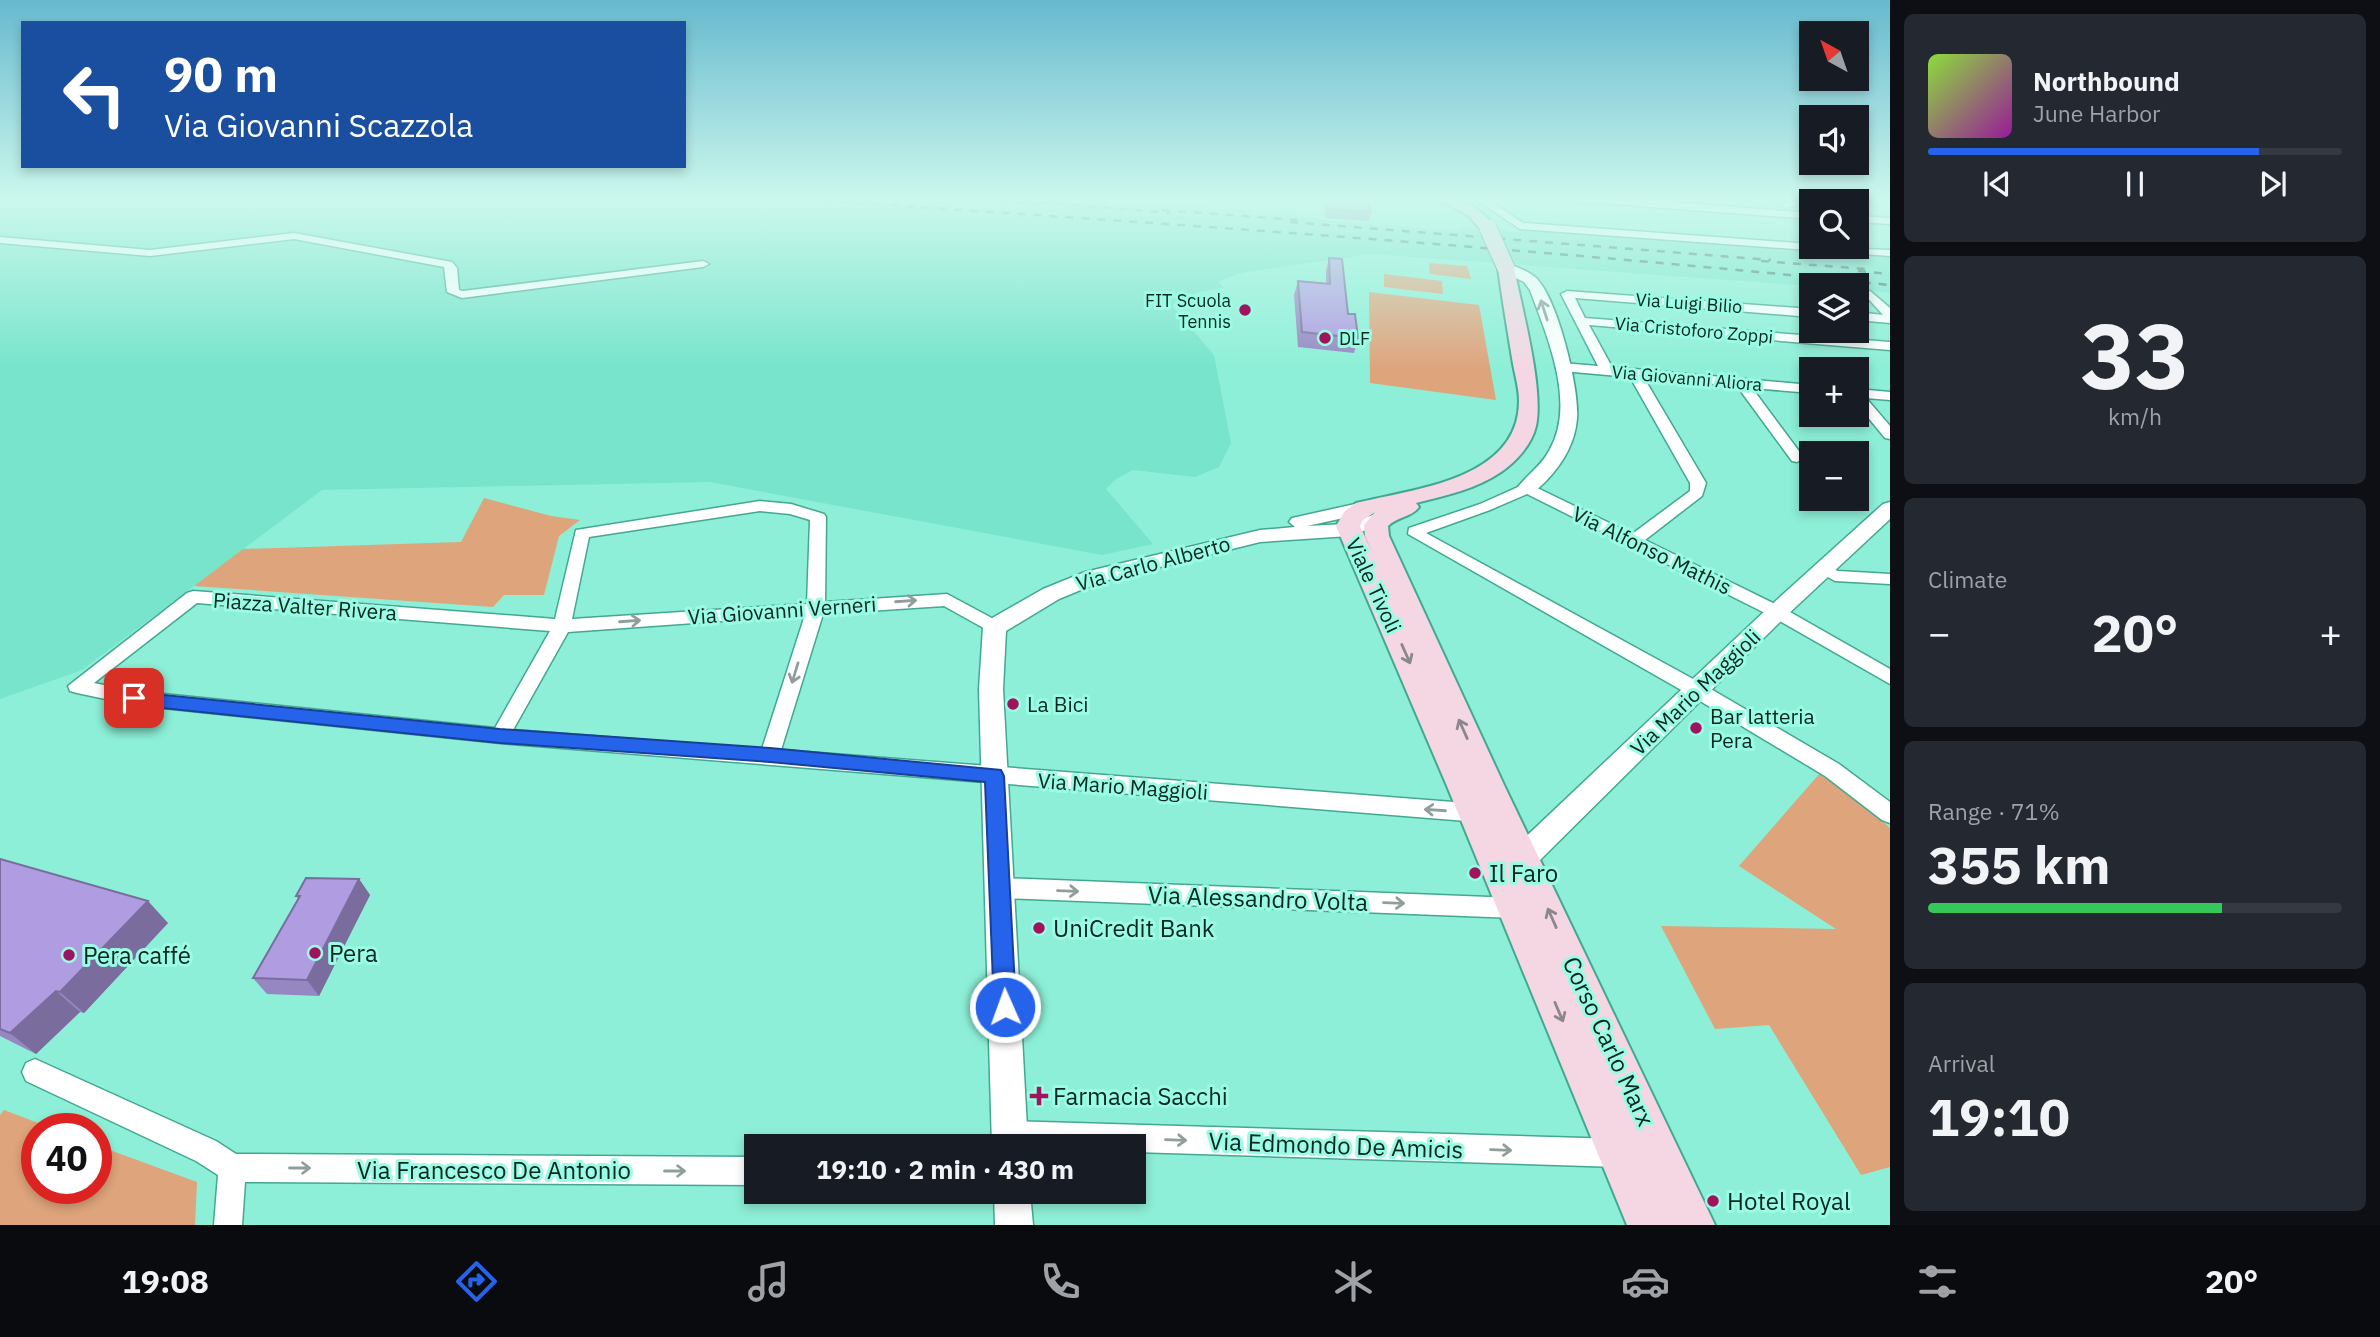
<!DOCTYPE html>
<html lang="en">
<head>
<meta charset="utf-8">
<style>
  body { margin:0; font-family:"IBM Plex Sans",sans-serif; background:#242831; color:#f1f3f6; height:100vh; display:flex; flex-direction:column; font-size:26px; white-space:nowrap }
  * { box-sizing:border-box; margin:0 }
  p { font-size:23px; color:#9ea1a6 }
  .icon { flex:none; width:38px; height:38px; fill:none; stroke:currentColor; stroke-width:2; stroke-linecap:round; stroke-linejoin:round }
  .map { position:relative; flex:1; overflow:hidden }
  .panel { display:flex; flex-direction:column; gap:14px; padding:14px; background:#0d0f14; width:490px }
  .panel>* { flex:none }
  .guide { position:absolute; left:21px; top:21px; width:665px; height:147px; border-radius:0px; box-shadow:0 4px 10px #0003; background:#1a4fa0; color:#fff; overflow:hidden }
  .needle { width:46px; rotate:320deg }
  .fabs { position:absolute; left:1799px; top:21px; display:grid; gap:14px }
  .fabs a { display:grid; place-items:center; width:70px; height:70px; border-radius:0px; background:#171b24; box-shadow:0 4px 10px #0003; font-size:35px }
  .speed { position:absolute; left:21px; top:1113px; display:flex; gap:14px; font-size:35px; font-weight:700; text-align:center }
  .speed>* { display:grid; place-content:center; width:91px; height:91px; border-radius:50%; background:#171b24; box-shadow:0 4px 10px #0003; line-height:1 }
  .speed .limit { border:10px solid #d22; background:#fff; color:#111 }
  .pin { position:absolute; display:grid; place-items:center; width:60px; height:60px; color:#fff; margin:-30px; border-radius:14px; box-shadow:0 4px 10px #0006 }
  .me { position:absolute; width:77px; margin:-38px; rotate:358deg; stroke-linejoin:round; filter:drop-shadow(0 0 5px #0008) }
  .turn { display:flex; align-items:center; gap:24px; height:147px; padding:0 28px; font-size:32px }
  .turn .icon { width:91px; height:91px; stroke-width:2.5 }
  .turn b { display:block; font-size:49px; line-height:60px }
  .big { font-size:52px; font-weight:700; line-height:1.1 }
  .panel .tile { flex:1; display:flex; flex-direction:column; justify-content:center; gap:10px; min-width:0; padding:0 24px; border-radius:10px; background:#242831 }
  .panel .dial { align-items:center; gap:0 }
  .dial b { font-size:91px; line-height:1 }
  .song { display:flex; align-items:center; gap:21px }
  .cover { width:84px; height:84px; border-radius:10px; background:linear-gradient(135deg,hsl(90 70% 55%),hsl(300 70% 35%)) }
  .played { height:7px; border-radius:4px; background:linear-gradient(90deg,#2563eb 80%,#363941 80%) }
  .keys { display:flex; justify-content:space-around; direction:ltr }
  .heat { display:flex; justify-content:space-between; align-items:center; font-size:38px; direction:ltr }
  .charge { height:10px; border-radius:5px; background:linear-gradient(90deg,#34c759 71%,#363941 0) }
  .trip { position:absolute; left:744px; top:1134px; width:402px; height:70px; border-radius:0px; background:#171b24; box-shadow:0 4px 10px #0003; font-weight:700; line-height:70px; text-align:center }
  .tab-bar { display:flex; height:112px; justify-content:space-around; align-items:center; background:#090b0e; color:#9ea1a6 }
  .tab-bar .icon { width:49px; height:49px }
  .tab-bar .active { color:#2563eb }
  .tab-bar b { font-size:32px; color:#f1f3f6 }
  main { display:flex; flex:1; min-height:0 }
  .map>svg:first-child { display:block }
  .built { fill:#77e4cb }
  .green { fill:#dea47b }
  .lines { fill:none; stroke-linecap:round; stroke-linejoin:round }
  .minor-casing { stroke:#43a892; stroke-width:3 }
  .tertiary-casing { stroke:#43a892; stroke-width:3 }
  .secondary-casing { stroke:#43a892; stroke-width:4 }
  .minor { fill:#fff; fill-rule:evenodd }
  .tertiary { fill:#fff; fill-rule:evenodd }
  .secondary { fill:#f5d7e3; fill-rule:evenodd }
  .rail { stroke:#3b7567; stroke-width:2.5; stroke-dasharray:8 8; stroke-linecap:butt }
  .secondary-bridge-casing { stroke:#43a892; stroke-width:19; stroke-linecap:butt }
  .secondary-bridge { stroke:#f5d7e3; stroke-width:17 }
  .wall { fill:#9686c2 }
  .shaded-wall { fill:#7a6d9e }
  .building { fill:#af9ce1; stroke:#7a6d9e; stroke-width:2 }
  .oneway { stroke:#8f9e9b }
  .oneway2 { stroke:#8a888b }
  .route { fill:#2563eb; stroke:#184099; stroke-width:2 }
  .poi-dot { fill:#a0135d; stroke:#9afce4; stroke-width:2.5 }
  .labels { text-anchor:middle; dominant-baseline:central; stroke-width:6; stroke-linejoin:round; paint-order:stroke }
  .far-poi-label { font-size:18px; fill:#072720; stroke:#9afce4; text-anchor:end }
  .far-street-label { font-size:18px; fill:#072720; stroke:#9afce4 }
  .street-label { font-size:21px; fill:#072720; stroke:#9afce4 }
  .poi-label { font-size:21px; fill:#072720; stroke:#9afce4; text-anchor:start }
  .near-poi-label { font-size:24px; fill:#072720; stroke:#9afce4; text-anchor:start }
  .near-street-label { font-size:24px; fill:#072720; stroke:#9afce4 }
</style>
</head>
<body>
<main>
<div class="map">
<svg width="1890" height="1225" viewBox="0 0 1890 1225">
  <rect width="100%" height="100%" fill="#8defd7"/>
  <polygon class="built" points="0,198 1046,198 1164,207 1165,204 1231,210 1234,208 1326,220 1459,231 1459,228 1518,232 1528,228 1890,254 1890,293 1857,289 1857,285 1811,286 1371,254 1240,273 1218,282 1224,288 1198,292 1172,306 1214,355 1231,443 1219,467 1195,477 1133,470 1116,479 1106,489 1153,544 1102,555 710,482 322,490 82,670 0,699"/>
  <g class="green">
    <polygon points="1429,263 1467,266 1471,279 1430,274"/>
    <polygon points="1384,274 1442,281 1443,294 1384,287"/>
    <polygon points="1369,292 1479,305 1496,400 1370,383"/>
    <polygon points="484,498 551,516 580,520 559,536 544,595 504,595 493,607 194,586 243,549 461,542"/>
    <polygon points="1820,773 1863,804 1890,828 1890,1167 1861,1175 1769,1025 1715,1029 1661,926 1836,929 1739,866"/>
    <polygon points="4,1110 54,1129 37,1129 37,1188 96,1188 96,1145 197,1182 195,1225 0,1225 0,1115"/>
  </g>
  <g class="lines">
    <defs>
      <g id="minor">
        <polygon points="1474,198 1486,198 1523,223 1811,244 1811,247 1890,250 1890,256 1520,229"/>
        <polygon points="1567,198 1617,198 1811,213 1811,219 1572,201"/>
        <polygon points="1803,198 1825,198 1786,208 1781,205"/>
        <polygon points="1857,216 1890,218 1890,224 1857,222"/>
        <polygon points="294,233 452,262 457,268 459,290 463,291 703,261 709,264 703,267 462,298 447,292 444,267 294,239 150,256 0,243 0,237 150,250"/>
        <polygon points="1567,291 1811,309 1811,317 1575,298 1585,318 1890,342 1890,350 1589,325 1612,367 1811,385 1811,393 1752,388 1804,458 1797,462 1792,461 1737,386 1644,378 1706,483 1702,496 1645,540 1783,608 1890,669 1890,684 1771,616 1527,494 1490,510 1426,533 1704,685 1839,764 1890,802 1890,823 1882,820 1825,776 1690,695 1408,534 1409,528 1480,504 1527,483 1632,534 1690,491 1690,483 1630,377 1562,371 1556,367 1562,363 1598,366 1561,294"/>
        <polygon points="1870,291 1890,308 1890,323 1857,320 1857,312 1883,315 1864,294"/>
        <polygon points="1857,389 1890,392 1890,400 1866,398 1890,426 1890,439 1885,438 1857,404"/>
        <path d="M 760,501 L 791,504 L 824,514 L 826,517 L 825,602 L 947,594 L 1001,623 L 1004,627 L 1001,631 L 989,631 L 944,606 L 823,614 L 781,750 L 1479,804 L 1486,807 L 1490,813 L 1486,819 L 1479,822 L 500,743 L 134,705 L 77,693 L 70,691 L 68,686 L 187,593 L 193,591 L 555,619 L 576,530 ZM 760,511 L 790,514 L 810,520 L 807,604 L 572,619 L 589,537 ZM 197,603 L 550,631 L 495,728 L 134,691 L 94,683 ZM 805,615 L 762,749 L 513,730 L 568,632 Z"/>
        <polygon points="1823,565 1838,571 1890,574 1890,584 1835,581 1815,570"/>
        <polygon points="1000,878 1515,898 1523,901 1526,908 1523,915 1515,918 1000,898 992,895 989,888 992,881"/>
        <polygon points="35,1059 216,1141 236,1154 756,1157 756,1185 245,1182 242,1225 214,1225 218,1175 196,1161 26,1081 22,1072 26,1063"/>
        <polygon points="1010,1121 1619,1139 1629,1143 1633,1153 1629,1163 1619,1167 1134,1152 1134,1146 1004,1146 1000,1145 996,1135 1000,1125"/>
      </g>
      <g id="tertiary">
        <path d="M 1506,264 C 1515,266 1528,271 1535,277 C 1557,296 1580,389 1577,419 C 1575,443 1563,463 1547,480 C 1538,489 1533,495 1520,492 L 1517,488 C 1527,475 1541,466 1549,451 C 1577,403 1547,337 1530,290 L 1524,282 L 1501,271 L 1499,268 L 1501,265 Z"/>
        <polygon points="1364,502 1371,504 1374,508 1371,512 1307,526 1346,524 1382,512 1389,514 1392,518 1389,522 1349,536 1260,542 1100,582 1059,599 1006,631 1003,689 1028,1146 992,1146 979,689 983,627 987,621 1043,589 1085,572 1260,530 1295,527 1289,522 1292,518"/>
        <polygon points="1890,502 1890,519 1785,617 1534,866 1508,870 1498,867 1494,858 1498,849 1517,845 1769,607 1883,504"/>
        <polygon points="994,1192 1030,1192 1033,1225 995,1225"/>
      </g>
      <g id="secondary">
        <path d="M 1437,198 C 1462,198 1480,207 1496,228 L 1488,233 L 1482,231 L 1469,216 Z"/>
        <path d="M 1506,263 L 1514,268 C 1522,309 1544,389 1536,426 C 1532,444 1516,462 1501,472 C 1476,489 1445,496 1416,503 L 1419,507 C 1412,517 1397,517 1388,526 L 1389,536 L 1504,785 L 1715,1225 L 1671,1225 L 1668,1219 L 1671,1225 L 1627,1225 L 1447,786 L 1336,526 L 1345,511 L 1356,503 C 1413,489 1519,480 1519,401 C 1519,387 1514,372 1512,358 C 1507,328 1502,298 1498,268 ZM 1375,512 L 1364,525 L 1365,536 L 1373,554 L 1360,526 L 1363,520 Z"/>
      </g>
    </defs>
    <use href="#minor" class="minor-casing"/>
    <use href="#tertiary" class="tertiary-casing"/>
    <use href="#secondary" class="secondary-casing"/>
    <use href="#minor" class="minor"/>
    <use href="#tertiary" class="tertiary"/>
    <use href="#secondary" class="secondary"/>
    <g class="rail">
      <path d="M 778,198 C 1149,222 1520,247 1890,285"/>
      <polyline points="969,198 1049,205"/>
      <polyline points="1039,202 1171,213"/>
      <polyline points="1162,210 1298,220"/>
      <polyline points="1290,222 1771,260"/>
      <polyline points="1761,261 1866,269"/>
      <polyline points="1858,271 1890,274"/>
    </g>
    <defs>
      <polyline id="secondary-bridge" points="1488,228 1506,268"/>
    </defs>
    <use href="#secondary-bridge" class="secondary-bridge-casing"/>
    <use href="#secondary-bridge" class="secondary-bridge"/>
  </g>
  <g class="wall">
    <polygon points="1324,198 1367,198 1371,212 1369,221 1326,218 1323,203"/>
    <polygon points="1329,258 1348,314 1358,338 1354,353 1298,347 1294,295 1298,281 1326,284 1326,271"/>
    <polygon points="0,859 168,923 84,1013 80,1012 36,1054 0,1036"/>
    <polygon points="359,879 370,895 319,996 267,994 253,978 298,899 296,896"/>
  </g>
  <g class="shaded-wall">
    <polygon points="359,879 370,895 319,996 307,980"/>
    <polygon points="148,901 168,923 84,1013 60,992"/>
    <polygon points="56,991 80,1012 36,1054 10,1033"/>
  </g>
  <g class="building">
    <polygon points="1326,198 1367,198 1371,212 1328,209"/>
    <polygon points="1329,258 1342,259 1348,314 1355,314 1358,338 1302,332 1298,281 1330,284"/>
    <polygon points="0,859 148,901 60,992 56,991 10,1033 0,1029"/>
    <polygon points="306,878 359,879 307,980 253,978 300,896 296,896"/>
  </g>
  <defs><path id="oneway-shaft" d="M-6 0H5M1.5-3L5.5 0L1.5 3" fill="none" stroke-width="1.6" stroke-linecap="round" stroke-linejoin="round" transform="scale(1.75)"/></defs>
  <g class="oneway">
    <use href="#oneway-shaft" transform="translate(1544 310) rotate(-108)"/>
    <use href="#oneway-shaft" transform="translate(906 601) rotate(-4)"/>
    <use href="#oneway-shaft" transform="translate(630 621) rotate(-4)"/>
    <use href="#oneway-shaft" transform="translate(795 673) rotate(107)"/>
    <use href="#oneway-shaft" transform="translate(1435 810) rotate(-176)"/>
    <use href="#oneway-shaft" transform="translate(1068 891) rotate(2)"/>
    <use href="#oneway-shaft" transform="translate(1394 903) rotate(2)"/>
    <use href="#oneway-shaft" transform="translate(1176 1140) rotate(2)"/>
    <use href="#oneway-shaft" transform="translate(1501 1150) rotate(2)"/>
    <use href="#oneway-shaft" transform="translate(300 1168)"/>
    <use href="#oneway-shaft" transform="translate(675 1171)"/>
  </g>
  <g class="oneway2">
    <use href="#oneway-shaft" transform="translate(1406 654) rotate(66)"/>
    <use href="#oneway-shaft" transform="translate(1463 729) rotate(-114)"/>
    <use href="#oneway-shaft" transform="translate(1552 918) rotate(-114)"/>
    <use href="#oneway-shaft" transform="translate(1559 1012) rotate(67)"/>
  </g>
  <linearGradient id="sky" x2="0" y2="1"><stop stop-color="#67b9ce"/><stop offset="0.54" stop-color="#ccf8ed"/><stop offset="1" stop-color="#ccf8ed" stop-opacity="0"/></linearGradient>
  <rect width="1890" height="370" fill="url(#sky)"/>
  <polygon class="route" points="134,692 500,729 770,748 1001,770 1004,776 1016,1007 1013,1014 1005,1017 997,1014 994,1007 985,782 770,762 500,743 134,705 128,703 125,698 128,694"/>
  <g class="poi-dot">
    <circle cx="1245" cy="310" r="7"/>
    <circle cx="1325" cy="338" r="7"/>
    <circle cx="1013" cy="704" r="7"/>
    <circle cx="1696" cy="728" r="7"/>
    <circle cx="1475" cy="873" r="7"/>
    <circle cx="1039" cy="928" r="7"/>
    <circle cx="315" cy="953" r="7"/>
    <circle cx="69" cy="955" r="7"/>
    <path d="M1035.5 1085.5h7v7h7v7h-7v7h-7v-7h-7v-7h7z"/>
    <circle cx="1713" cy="1201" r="7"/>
  </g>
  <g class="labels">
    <g class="far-poi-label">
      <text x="1231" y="300">FIT Scuola<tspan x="1231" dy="21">Tennis</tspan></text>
      <text x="1339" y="338" text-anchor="start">DLF</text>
    </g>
    <g class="far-street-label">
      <text transform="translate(1689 303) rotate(4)">Via Luigi Bilio</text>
      <text transform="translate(1694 330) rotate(5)">Via Cristoforo Zoppi</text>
      <text transform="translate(1687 378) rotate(5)">Via Giovanni Aliora</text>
    </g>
    <g class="street-label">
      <text transform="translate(1652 550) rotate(26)">Via Alfonso Mathis</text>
      <text transform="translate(1153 563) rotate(-15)">Via Carlo Alberto</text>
      <text transform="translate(1374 585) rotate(65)">Viale Tivoli</text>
      <text transform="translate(305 606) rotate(4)">Piazza Valter Rivera</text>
      <text transform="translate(782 610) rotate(-4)">Via Giovanni Verneri</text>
      <text transform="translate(1695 692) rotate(-44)">Via Mario Maggioli</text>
      <text transform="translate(1123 786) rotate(4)">Via Mario Maggioli</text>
    </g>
    <g class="poi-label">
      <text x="1027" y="704">La Bici</text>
      <text x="1710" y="716">Bar latteria<tspan x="1710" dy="24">Pera</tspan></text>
    </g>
    <g class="near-poi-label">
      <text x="1489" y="873">Il Faro</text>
      <text x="1053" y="928">UniCredit Bank</text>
      <text x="329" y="953">Pera</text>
      <text x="83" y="955">Pera caffé</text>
      <text x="1053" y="1096">Farmacia Sacchi</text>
      <text x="1727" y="1201">Hotel Royal</text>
    </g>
    <g class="near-street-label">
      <text transform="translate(1258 898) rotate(2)">Via Alessandro Volta</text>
      <text transform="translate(1609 1041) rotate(65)">Corso Carlo Marx</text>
      <text transform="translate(1336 1145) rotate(2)">Via Edmondo De Amicis</text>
      <text x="494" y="1170">Via Francesco De Antonio</text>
    </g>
  </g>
</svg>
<div class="fabs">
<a><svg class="needle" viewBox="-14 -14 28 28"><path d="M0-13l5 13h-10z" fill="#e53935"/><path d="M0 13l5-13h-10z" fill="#9ea1a6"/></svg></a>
<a><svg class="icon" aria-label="sound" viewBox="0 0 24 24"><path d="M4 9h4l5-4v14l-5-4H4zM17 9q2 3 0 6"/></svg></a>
<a><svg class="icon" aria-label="search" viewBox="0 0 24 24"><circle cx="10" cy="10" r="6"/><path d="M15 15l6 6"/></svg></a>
<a><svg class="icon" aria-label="layers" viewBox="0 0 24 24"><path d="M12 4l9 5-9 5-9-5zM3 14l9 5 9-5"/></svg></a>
<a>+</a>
<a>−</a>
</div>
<div class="speed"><div class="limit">40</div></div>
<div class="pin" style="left:134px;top:698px;background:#d93025"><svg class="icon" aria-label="arrive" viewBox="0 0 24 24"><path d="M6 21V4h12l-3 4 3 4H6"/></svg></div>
<svg class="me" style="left:1005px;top:1007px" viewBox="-20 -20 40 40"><circle r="17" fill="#2563eb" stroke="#fff" stroke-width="3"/><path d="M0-11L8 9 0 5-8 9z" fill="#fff"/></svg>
<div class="trip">19:10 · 2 min · 430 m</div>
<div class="guide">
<div class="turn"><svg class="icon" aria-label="left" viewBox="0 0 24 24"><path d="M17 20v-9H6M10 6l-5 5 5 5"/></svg><div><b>90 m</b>Via Giovanni Scazzola</div></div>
</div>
</div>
<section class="panel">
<div class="tile">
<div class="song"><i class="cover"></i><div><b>Northbound</b><p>June Harbor</p></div></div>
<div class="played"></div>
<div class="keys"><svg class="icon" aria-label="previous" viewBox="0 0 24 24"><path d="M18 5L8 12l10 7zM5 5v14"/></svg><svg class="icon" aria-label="pause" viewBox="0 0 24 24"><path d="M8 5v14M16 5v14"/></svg><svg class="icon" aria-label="next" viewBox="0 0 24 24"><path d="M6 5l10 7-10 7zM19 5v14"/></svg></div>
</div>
<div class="tile dial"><b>33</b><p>km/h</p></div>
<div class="tile"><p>Climate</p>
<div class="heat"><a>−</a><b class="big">20°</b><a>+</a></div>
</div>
<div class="tile"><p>Range · 71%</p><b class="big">355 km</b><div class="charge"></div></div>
<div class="tile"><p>Arrival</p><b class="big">19:10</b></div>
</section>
</main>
<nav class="tab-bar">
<b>19:08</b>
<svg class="icon active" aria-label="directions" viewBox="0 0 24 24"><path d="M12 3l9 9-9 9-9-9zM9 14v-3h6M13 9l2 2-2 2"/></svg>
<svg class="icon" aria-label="music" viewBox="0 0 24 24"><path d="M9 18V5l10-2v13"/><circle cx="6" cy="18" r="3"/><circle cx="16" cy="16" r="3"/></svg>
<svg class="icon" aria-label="phone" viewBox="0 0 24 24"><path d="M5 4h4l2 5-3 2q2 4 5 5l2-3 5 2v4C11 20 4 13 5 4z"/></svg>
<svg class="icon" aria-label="climate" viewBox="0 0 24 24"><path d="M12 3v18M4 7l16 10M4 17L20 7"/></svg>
<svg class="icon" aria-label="car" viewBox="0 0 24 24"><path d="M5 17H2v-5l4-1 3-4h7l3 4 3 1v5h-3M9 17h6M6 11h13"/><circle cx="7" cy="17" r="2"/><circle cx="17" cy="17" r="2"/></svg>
<svg class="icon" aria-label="filters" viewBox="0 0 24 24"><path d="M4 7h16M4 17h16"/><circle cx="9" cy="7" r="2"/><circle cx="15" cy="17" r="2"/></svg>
<b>20°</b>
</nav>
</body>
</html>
